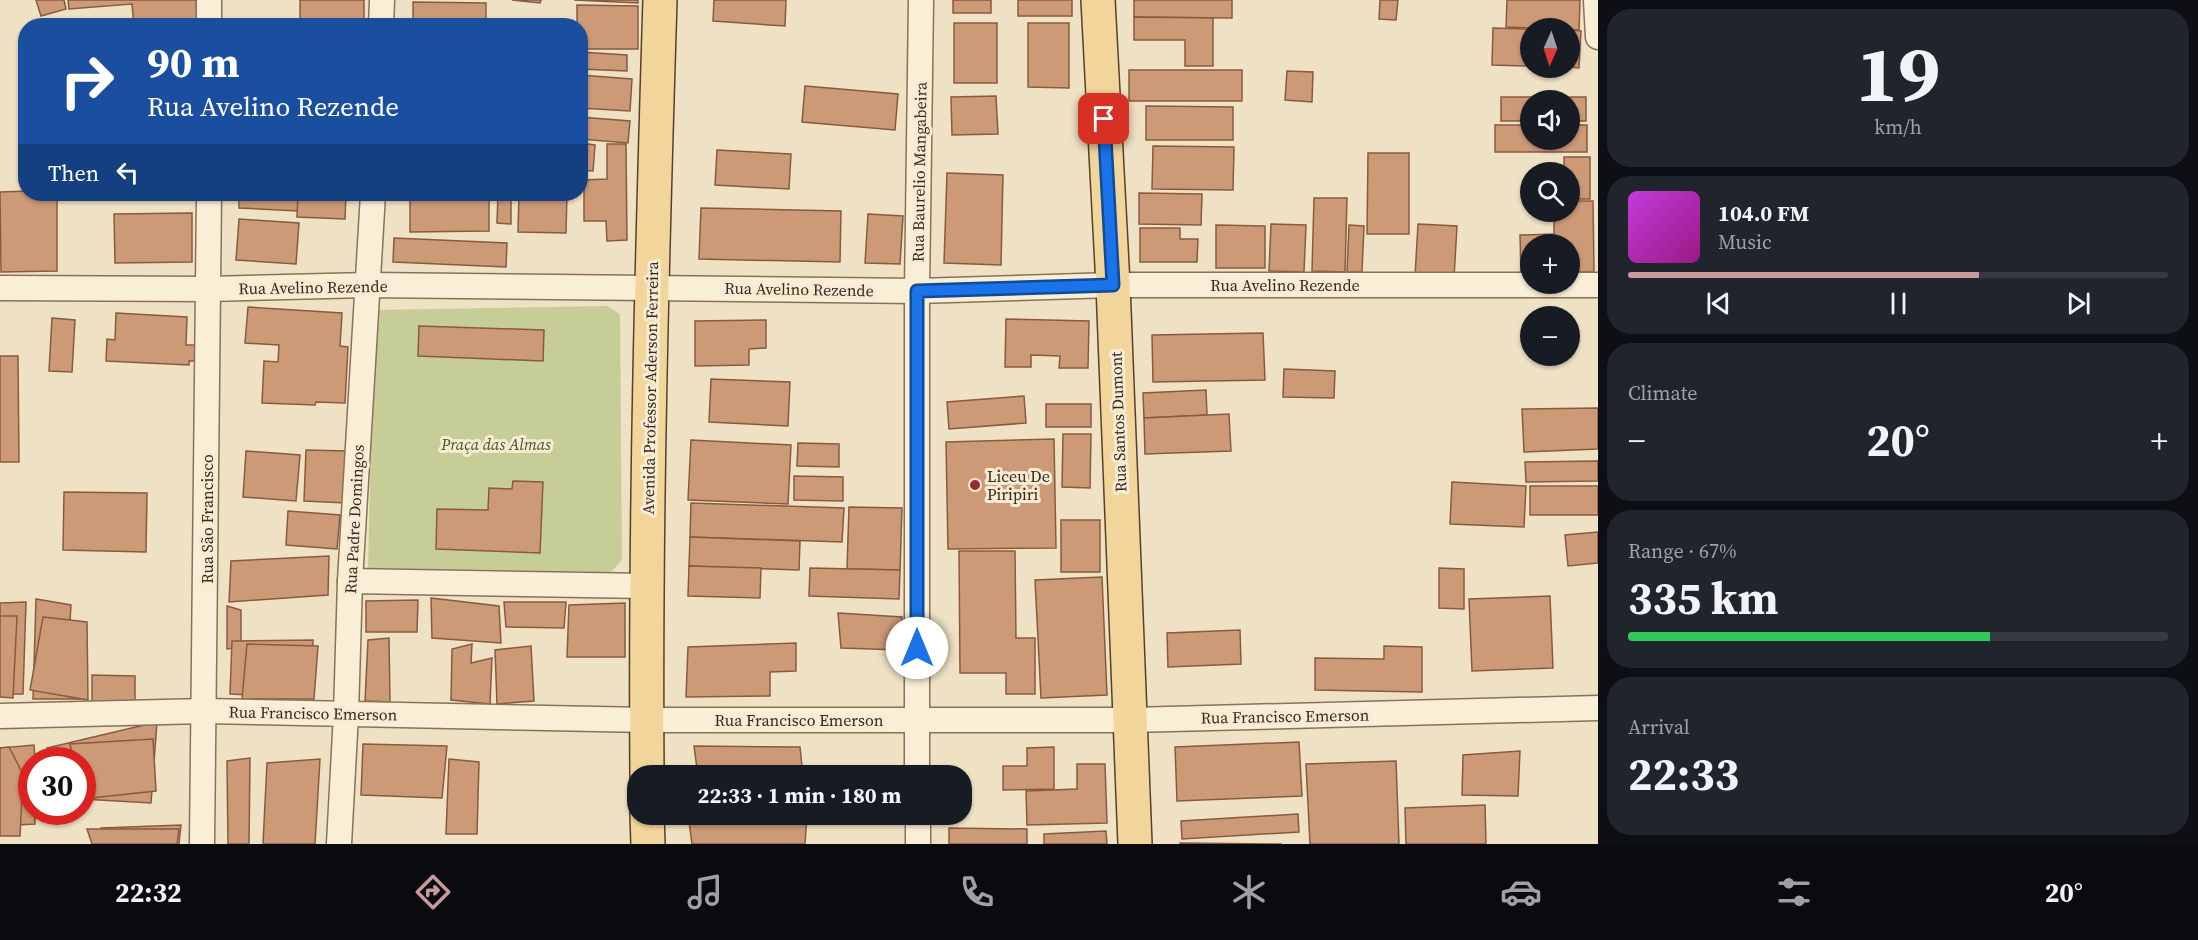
<!DOCTYPE html>
<html lang="en">
<head>
<meta charset="utf-8">
<style>
  body { margin:0; font-family:"Source Serif 4",serif; background:#20242c; color:#f1f3f6; height:100vh; display:flex; flex-direction:column; font-size:22px; white-space:nowrap }
  * { box-sizing:border-box; margin:0 }
  p { font-size:20px; color:#9ea1a6 }
  .icon { flex:none; width:33px; height:33px; fill:none; stroke:currentColor; stroke-width:2; stroke-linecap:round; stroke-linejoin:round }
  .map { position:relative; flex:1; overflow:hidden }
  .drawer { display:flex; flex-direction:column; gap:9px; padding:9px; background:#0d0f14; width:600px }
  .drawer>* { flex:none }
  .banner { position:absolute; left:18px; top:18px; width:570px; height:183px; border-radius:24px; box-shadow:0 2px 4px #0004; background:#1a4fa0; color:#fff; overflow:hidden }
  .needle { width:39px; rotate:183deg }
  .tools { position:absolute; left:1520px; top:18px; display:grid; gap:12px }
  .tools a { display:grid; place-items:center; width:60px; height:60px; border-radius:50%; background:#171b24; box-shadow:0 2px 4px #0004; font-size:30px }
  .speed { position:absolute; left:18px; top:747px; display:flex; gap:12px; font-size:30px; font-weight:700; text-align:center }
  .speed>* { display:grid; place-content:center; width:78px; height:78px; border-radius:50%; background:#171b24; box-shadow:0 2px 4px #0004; line-height:1 }
  .speed .limit { border:9px solid #d22; background:#fff; color:#111 }
  .pin { position:absolute; display:grid; place-items:center; width:51px; height:51px; color:#fff; margin:-26px; border-radius:12px; box-shadow:0 3px 9px #0006 }
  .me { position:absolute; width:66px; margin:-33px; rotate:0deg; stroke-linejoin:round; filter:drop-shadow(0 0 4px #0008) }
  .turn { display:flex; align-items:center; gap:21px; height:126px; padding:0 30px; font-size:27px }
  .turn .icon { width:78px; height:78px; stroke-width:2.5 }
  .turn b { display:block; font-size:42px; line-height:51px }
  .then { display:flex; align-items:center; height:57px; padding:0 30px; background:#0003; gap:12px; font-size:22px }
  .big { font-size:45px; font-weight:700; line-height:1.1 }
  .drawer .tile { flex:1; display:flex; flex-direction:column; justify-content:center; gap:9px; min-width:0; padding:0 21px; border-radius:24px; background:#20242c }
  .drawer .dial { align-items:center; gap:0 }
  .dial b { font-size:78px; line-height:1 }
  .song { display:flex; align-items:center; gap:18px }
  .cover { width:72px; height:72px; border-radius:9px; background:linear-gradient(135deg,hsl(290 70% 55%),hsl(310 70% 35%)) }
  .played { height:6px; border-radius:3px; background:linear-gradient(90deg,#c9989b 65%,#363941 65%) }
  .keys { display:flex; justify-content:space-around; direction:ltr }
  .heat { display:flex; justify-content:space-between; align-items:center; font-size:33px; direction:ltr }
  .charge { height:9px; border-radius:4px; background:linear-gradient(90deg,#34c759 67%,#363941 0) }
  .trip { position:absolute; left:627px; top:765px; width:345px; height:60px; border-radius:24px; background:#171b24; box-shadow:0 2px 4px #0004; font-weight:700; line-height:60px; text-align:center }
  .menu { display:flex; height:96px; justify-content:space-around; align-items:center; background:#090b0e; color:#9ea1a6 }
  .menu .icon { width:42px; height:42px }
  .menu .active { color:#c9989b }
  .menu b { font-size:27px; color:#f1f3f6 }
  main { display:flex; flex:1; min-height:0 }
  .map>svg:first-child { display:block }
  .green { fill:#c7cd97 }
  .building { fill:#cd9a78; stroke:#885b3f; stroke-width:1.5 }
  .lines { fill:none; stroke-linecap:round; stroke-linejoin:round }
  .minor-casing { stroke:#897259; stroke-width:27 }
  .primary-casing { stroke:#57402e; stroke-width:36 }
  .minor { stroke:#f9eed6; stroke-width:24 }
  .primary { stroke:#f2d59a; stroke-width:33 }
  .route-casing { stroke:#114b97; stroke-width:15 }
  .route { stroke:#1a73e8; stroke-width:10 }
  .poi-dot { fill:#99292c; stroke:#f6ebd3; stroke-width:2 }
  .labels { text-anchor:middle; dominant-baseline:central; stroke-width:6; stroke-linejoin:round; paint-order:stroke }
  .street-label { font-size:16px; fill:#392a1e; stroke:#f6ebd3 }
  .park-label { font-size:16px; font-style:italic; fill:#4a5524; stroke:#f6ebd3 }
  .poi-label { font-size:16px; fill:#392a1e; stroke:#f6ebd3; text-anchor:start }
</style>
</head>
<body>
<main>
<div class="map">
<svg width="1598" height="844" viewBox="0 0 1598 844">
  <rect width="100%" height="100%" fill="#efe1c3"/>
  <polygon class="green" points="607,306 620,314 622,560 611,572 368,568 374,310"/>
  <g class="building">
    <polygon points="36,0 64,0 66,9 41,16"/>
    <polygon points="68,0 196,0 198,26 134,26 132,4 69,9"/>
    <rect x="300" y="0" width="64" height="26"/>
    <polygon points="512,0 541,0 540,3"/>
    <polygon points="574,0 638,0 638,3"/>
    <polygon points="714,0 786,0 785,26 713,21"/>
    <rect x="953" y="0" width="38" height="13"/>
    <rect x="1018" y="0" width="54" height="16"/>
    <polygon points="1134,0 1232,0 1232,18 1134,17"/>
    <polygon points="1380,0 1398,0 1396,20 1379,19"/>
    <polygon points="1507,0 1580,0 1579,30 1506,27"/>
    <polygon points="413,2 486,3 486,26 413,26"/>
    <polygon points="577,5 638,6 638,49 580,49 580,26 577,26"/>
    <polygon points="1134,17 1213,18 1213,66 1185,66 1185,40 1134,40"/>
    <rect x="954" y="23" width="43" height="60"/>
    <polygon points="1028,23 1069,23 1069,88 1028,87"/>
    <polygon points="1493,28 1530,29 1530,66 1492,65"/>
    <polygon points="1569,30 1581,31 1579,68 1569,67"/>
    <polygon points="580,52 627,55 627,71 580,69"/>
    <rect x="1129" y="70" width="113" height="31"/>
    <polygon points="1287,71 1313,72 1312,102 1285,100"/>
    <polygon points="580,75 632,79 630,111 580,108"/>
    <polygon points="805,86 898,94 895,130 802,122"/>
    <polygon points="996,96 998,134 952,135 951,97"/>
    <polygon points="1501,97 1586,97 1586,121 1569,121 1569,100 1530,100 1530,121 1501,121"/>
    <polygon points="1146,106 1233,107 1233,140 1146,140"/>
    <polygon points="580,117 630,121 628,143 580,139"/>
    <polygon points="1495,125 1530,125 1530,140 1569,140 1569,125 1587,125 1587,152 1495,152"/>
    <polygon points="580,143 595,145 593,171 580,170"/>
    <polygon points="607,144 626,144 627,240 607,241 606,221 584,221 584,180 607,179"/>
    <polygon points="1153,146 1234,147 1233,190 1152,189"/>
    <polygon points="717,150 791,154 789,189 715,185"/>
    <polygon points="1368,153 1409,153 1409,234 1367,234"/>
    <polygon points="1564,157 1590,157 1590,199 1569,199 1569,172 1564,172"/>
    <polygon points="947,173 1003,175 1001,265 944,263"/>
    <polygon points="26,191 26,194 57,194 57,271 1,272 0,192"/>
    <polygon points="1139,193 1202,194 1201,225 1139,224"/>
    <polygon points="239,194 298,194 298,211 239,208"/>
    <polygon points="298,194 346,194 345,219 297,217"/>
    <polygon points="489,194 489,231 410,232 410,195"/>
    <polygon points="498,194 511,194 511,224 497,223"/>
    <polygon points="519,194 567,194 566,233 518,232"/>
    <polygon points="1314,198 1347,198 1345,272 1312,271"/>
    <polygon points="1569,201 1593,201 1594,272 1569,272 1569,244 1530,244 1530,273 1521,273 1520,235 1554,234 1554,212 1569,212"/>
    <polygon points="701,208 841,211 840,262 699,259"/>
    <polygon points="192,213 192,262 115,263 114,214"/>
    <polygon points="868,214 903,216 900,264 865,263"/>
    <polygon points="239,219 299,223 296,264 236,260"/>
    <polygon points="1271,224 1306,225 1304,272 1269,271"/>
    <polygon points="1418,224 1457,226 1454,278 1415,276"/>
    <polygon points="1216,225 1265,226 1265,268 1216,268"/>
    <polygon points="1349,225 1364,226 1362,272 1347,272"/>
    <polygon points="1140,228 1180,228 1180,239 1198,239 1197,262 1140,262"/>
    <polygon points="394,238 507,243 506,267 393,262"/>
    <polygon points="248,307 342,313 340,346 348,347 345,403 316,402 315,405 262,403 264,361 278,362 279,345 245,343"/>
    <polygon points="116,313 187,317 186,345 196,345 195,361 189,361 189,365 106,361 107,339 115,340"/>
    <polygon points="52,318 75,320 72,372 49,371"/>
    <polygon points="1006,319 1089,321 1088,368 1059,368 1060,356 1031,355 1031,367 1005,367"/>
    <polygon points="766,320 766,348 749,349 749,365 695,366 695,321"/>
    <polygon points="419,326 544,330 543,361 418,356"/>
    <polygon points="1263,333 1265,380 1153,382 1152,335"/>
    <polygon points="0,356 18,356 19,462 0,462"/>
    <polygon points="1284,369 1335,371 1334,398 1283,397"/>
    <polygon points="711,379 790,382 788,426 709,422"/>
    <polygon points="1206,390 1207,415 1144,418 1143,393"/>
    <polygon points="1024,396 1026,423 949,429 947,402"/>
    <rect x="1046" y="404" width="45" height="23"/>
    <polygon points="1598,408 1598,449 1524,452 1522,409"/>
    <polygon points="1229,414 1231,451 1145,454 1144,418"/>
    <polygon points="1063,434 1091,434 1090,488 1062,487"/>
    <polygon points="1054,439 1056,548 948,549 946,442"/>
    <polygon points="691,440 791,445 788,504 688,500"/>
    <polygon points="798,443 839,444 839,467 797,466"/>
    <polygon points="306,450 347,451 346,503 304,501"/>
    <polygon points="246,451 300,455 296,501 243,497"/>
    <polygon points="1598,461 1598,481 1526,482 1525,462"/>
    <polygon points="794,476 843,477 843,501 794,500"/>
    <polygon points="513,481 543,482 540,553 436,549 437,509 488,510 489,488 512,489"/>
    <polygon points="1452,482 1526,486 1524,527 1450,524"/>
    <rect x="1530" y="486" width="68" height="29"/>
    <polygon points="64,492 147,493 146,552 63,550"/>
    <polygon points="691,503 844,508 842,542 690,537"/>
    <polygon points="849,507 902,508 900,570 847,569"/>
    <polygon points="288,511 340,515 337,549 286,545"/>
    <rect x="1061" y="520" width="39" height="52"/>
    <polygon points="1598,532 1598,563 1568,566 1565,535"/>
    <polygon points="690,537 800,541 799,570 689,566"/>
    <polygon points="959,551 1015,551 1016,638 1035,638 1035,694 1006,694 1006,673 960,673"/>
    <polygon points="329,556 328,595 229,602 231,561"/>
    <polygon points="689,566 761,568 760,598 688,596"/>
    <polygon points="810,568 900,570 899,599 809,596"/>
    <polygon points="1439,568 1464,569 1464,609 1439,608"/>
    <polygon points="1102,577 1107,695 1041,698 1035,580"/>
    <polygon points="1550,596 1553,668 1472,671 1469,599"/>
    <polygon points="431,598 499,606 501,643 432,638"/>
    <polygon points="36,599 71,605 68,655 85,657 83,699 33,699"/>
    <polygon points="418,600 417,632 366,632 366,601"/>
    <polygon points="26,602 23,694 0,694 0,603"/>
    <polygon points="504,602 566,602 564,628 506,627"/>
    <polygon points="625,603 625,657 567,657 569,605"/>
    <polygon points="227,606 241,610 241,647 227,649"/>
    <polygon points="838,613 902,617 901,650 841,648"/>
    <polygon points="0,616 17,616 13,698 0,697"/>
    <polygon points="43,617 87,622 88,700 30,690"/>
    <polygon points="1240,630 1241,664 1168,667 1167,633"/>
    <polygon points="389,638 390,702 365,701 368,640"/>
    <polygon points="313,640 312,698 230,694 232,641"/>
    <polygon points="796,643 796,671 770,672 770,696 686,697 688,647"/>
    <polygon points="247,644 318,646 314,699 242,699"/>
    <polygon points="472,644 471,663 492,658 490,704 451,700 452,649"/>
    <polygon points="531,646 534,701 497,704 495,650"/>
    <polygon points="1384,646 1422,647 1422,692 1315,690 1315,658 1384,659"/>
    <polygon points="92,675 135,676 135,703 92,704"/>
    <polygon points="157,722 151,803 82,799 82,760 52,760 47,748"/>
    <polygon points="153,739 156,791 82,799 82,760 73,760 70,744"/>
    <polygon points="1299,742 1302,796 1177,801 1175,747"/>
    <polygon points="363,744 447,746 442,798 361,795"/>
    <polygon points="34,745 35,760 32,760 32,812 35,812 35,824 0,826 0,748"/>
    <polygon points="694,746 800,747 803,776 698,776"/>
    <polygon points="9,747 23,774 20,836 0,836 0,748"/>
    <polygon points="1054,747 1054,789 1003,790 1003,766 1027,766 1027,748"/>
    <polygon points="1520,751 1518,796 1462,795 1463,755"/>
    <polygon points="250,758 249,844 228,844 227,761"/>
    <polygon points="320,759 315,844 263,844 267,763"/>
    <polygon points="449,759 479,762 477,834 446,834"/>
    <polygon points="1396,761 1399,844 1310,844 1306,764"/>
    <polygon points="1077,764 1105,764 1107,823 1027,825 1026,791 1077,789"/>
    <polygon points="1485,805 1486,844 1406,844 1405,808"/>
    <polygon points="688,814 807,814 805,844 692,844"/>
    <polygon points="1298,814 1299,832 1182,839 1181,821"/>
    <polygon points="181,825 179,844 101,844 101,828"/>
    <polygon points="949,828 1027,829 1027,844 949,844"/>
    <polygon points="87,829 179,829 177,844 92,844"/>
    <polygon points="1106,831 1107,844 1044,844 1044,834"/>
    <polygon points="1180,843 1282,844 1180,844"/>
  </g>
  <g class="lines">
    <defs>
      <g id="minor">
        <polyline points="209,0 209,26"/>
        <polyline points="1596,0 1598,37"/>
        <polyline points="381,26 382,0"/>
        <polyline points="0,288 209,289 368,285 917,291 1113,285 1598,285"/>
        <polyline points="350,581 647,586"/>
        <polyline points="0,716 205,711 647,720 1131,720 1598,708"/>
        <polyline points="917,776 917,291 921,0"/>
        <polyline points="918,814 918,844"/>
        <polyline points="202,844 209,194"/>
        <polyline points="339,844 346,714 350,581 373,194"/>
      </g>
      <g id="primary">
        <polyline points="1098,0 1113,285 1135,844"/>
        <path d="M 647,776 C 645,517 652,258 660,0"/>
        <polyline points="647,814 648,844"/>
      </g>
    </defs>
    <use href="#minor" class="minor-casing"/>
    <use href="#primary" class="primary-casing"/>
    <use href="#minor" class="minor"/>
    <use href="#primary" class="primary"/>
  </g>
  <g class="lines">
    <defs>
      <polyline id="route" points="917,648 917,291 1113,285 1104,119"/>
    </defs>
    <use href="#route" class="route-casing"/>
    <use href="#route" class="route"/>
  </g>
  <circle class="poi-dot" cx="975" cy="485" r="6"/>
  <g class="labels">
    <g class="street-label">
      <text transform="translate(919 172) rotate(-89)">Rua Baurelio Mangabeira</text>
      <text x="1285" y="285">Rua Avelino Rezende</text>
      <text transform="translate(313 287) rotate(-1)">Rua Avelino Rezende</text>
      <text transform="translate(799 289) rotate(1)">Rua Avelino Rezende</text>
      <text transform="translate(650 388) rotate(-89)">Avenida Professor Aderson Ferreira</text>
      <text transform="translate(1118 422) rotate(-92)">Rua Santos Dumont</text>
      <text transform="translate(207 519) rotate(-90)">Rua São Francisco</text>
      <text transform="translate(354 519) rotate(-87)">Rua Padre Domingos</text>
      <text transform="translate(313 713) rotate(1)">Rua Francisco Emerson</text>
      <text transform="translate(1285 716) rotate(-1)">Rua Francisco Emerson</text>
      <text x="799" y="720">Rua Francisco Emerson</text>
    </g>
    <g class="park-label">
      <text x="496" y="444">Praça das Almas</text>
    </g>
    <g class="poi-label">
      <text x="987" y="476">Liceu De<tspan x="987" dy="18">Piripiri</tspan></text>
    </g>
  </g>
</svg>
<div class="tools">
<a><svg class="needle" viewBox="-14 -14 28 28"><path d="M0-13l5 13h-10z" fill="#e53935"/><path d="M0 13l5-13h-10z" fill="#9ea1a6"/></svg></a>
<a><svg class="icon" aria-label="sound" viewBox="0 0 24 24"><path d="M4 9h4l5-4v14l-5-4H4zM17 9q2 3 0 6"/></svg></a>
<a><svg class="icon" aria-label="search" viewBox="0 0 24 24"><circle cx="10" cy="10" r="6"/><path d="M15 15l6 6"/></svg></a>
<a>+</a>
<a>−</a>
</div>
<div class="speed"><div class="limit">30</div></div>
<div class="pin" style="left:1104px;top:119px;background:#d93025"><svg class="icon" aria-label="arrive" viewBox="0 0 24 24"><path d="M6 21V4h12l-3 4 3 4H6"/></svg></div>
<svg class="me" style="left:917px;top:648px" viewBox="-20 -20 40 40"><circle r="19" fill="#fff"/><path d="M0-13L10 11 0 6-10 11z" fill="#1a73e8"/></svg>
<div class="trip">22:33 · 1 min · 180 m</div>
<div class="banner">
<div class="turn"><svg class="icon" aria-label="right" viewBox="0 0 24 24"><path d="M7 20v-9h11M14 6l5 5-5 5"/></svg><div><b>90 m</b>Rua Avelino Rezende</div></div>
<div class="then">Then<svg class="icon" aria-label="left" viewBox="0 0 24 24"><path d="M17 20v-9H6M10 6l-5 5 5 5"/></svg></div>
</div>
</div>
<section class="drawer">
<div class="tile dial"><b>19</b><p>km/h</p></div>
<div class="tile">
<div class="song"><i class="cover"></i><div><b>104.0 FM</b><p>Music</p></div></div>
<div class="played"></div>
<div class="keys"><svg class="icon" aria-label="previous" viewBox="0 0 24 24"><path d="M18 5L8 12l10 7zM5 5v14"/></svg><svg class="icon" aria-label="pause" viewBox="0 0 24 24"><path d="M8 5v14M16 5v14"/></svg><svg class="icon" aria-label="next" viewBox="0 0 24 24"><path d="M6 5l10 7-10 7zM19 5v14"/></svg></div>
</div>
<div class="tile"><p>Climate</p>
<div class="heat"><a>−</a><b class="big">20°</b><a>+</a></div>
</div>
<div class="tile"><p>Range · 67%</p><b class="big">335 km</b><div class="charge"></div></div>
<div class="tile"><p>Arrival</p><b class="big">22:33</b></div>
</section>
</main>
<nav class="menu">
<b>22:32</b>
<svg class="icon active" aria-label="directions" viewBox="0 0 24 24"><path d="M12 3l9 9-9 9-9-9zM9 14v-3h6M13 9l2 2-2 2"/></svg>
<svg class="icon" aria-label="music" viewBox="0 0 24 24"><path d="M9 18V5l10-2v13"/><circle cx="6" cy="18" r="3"/><circle cx="16" cy="16" r="3"/></svg>
<svg class="icon" aria-label="phone" viewBox="0 0 24 24"><path d="M5 4h4l2 5-3 2q2 4 5 5l2-3 5 2v4C11 20 4 13 5 4z"/></svg>
<svg class="icon" aria-label="climate" viewBox="0 0 24 24"><path d="M12 3v18M4 7l16 10M4 17L20 7"/></svg>
<svg class="icon" aria-label="car" viewBox="0 0 24 24"><path d="M5 17H2v-5l4-1 3-4h7l3 4 3 1v5h-3M9 17h6M6 11h13"/><circle cx="7" cy="17" r="2"/><circle cx="17" cy="17" r="2"/></svg>
<svg class="icon" aria-label="filters" viewBox="0 0 24 24"><path d="M4 7h16M4 17h16"/><circle cx="9" cy="7" r="2"/><circle cx="15" cy="17" r="2"/></svg>
<b>20°</b>
</nav>
</body>
</html>
